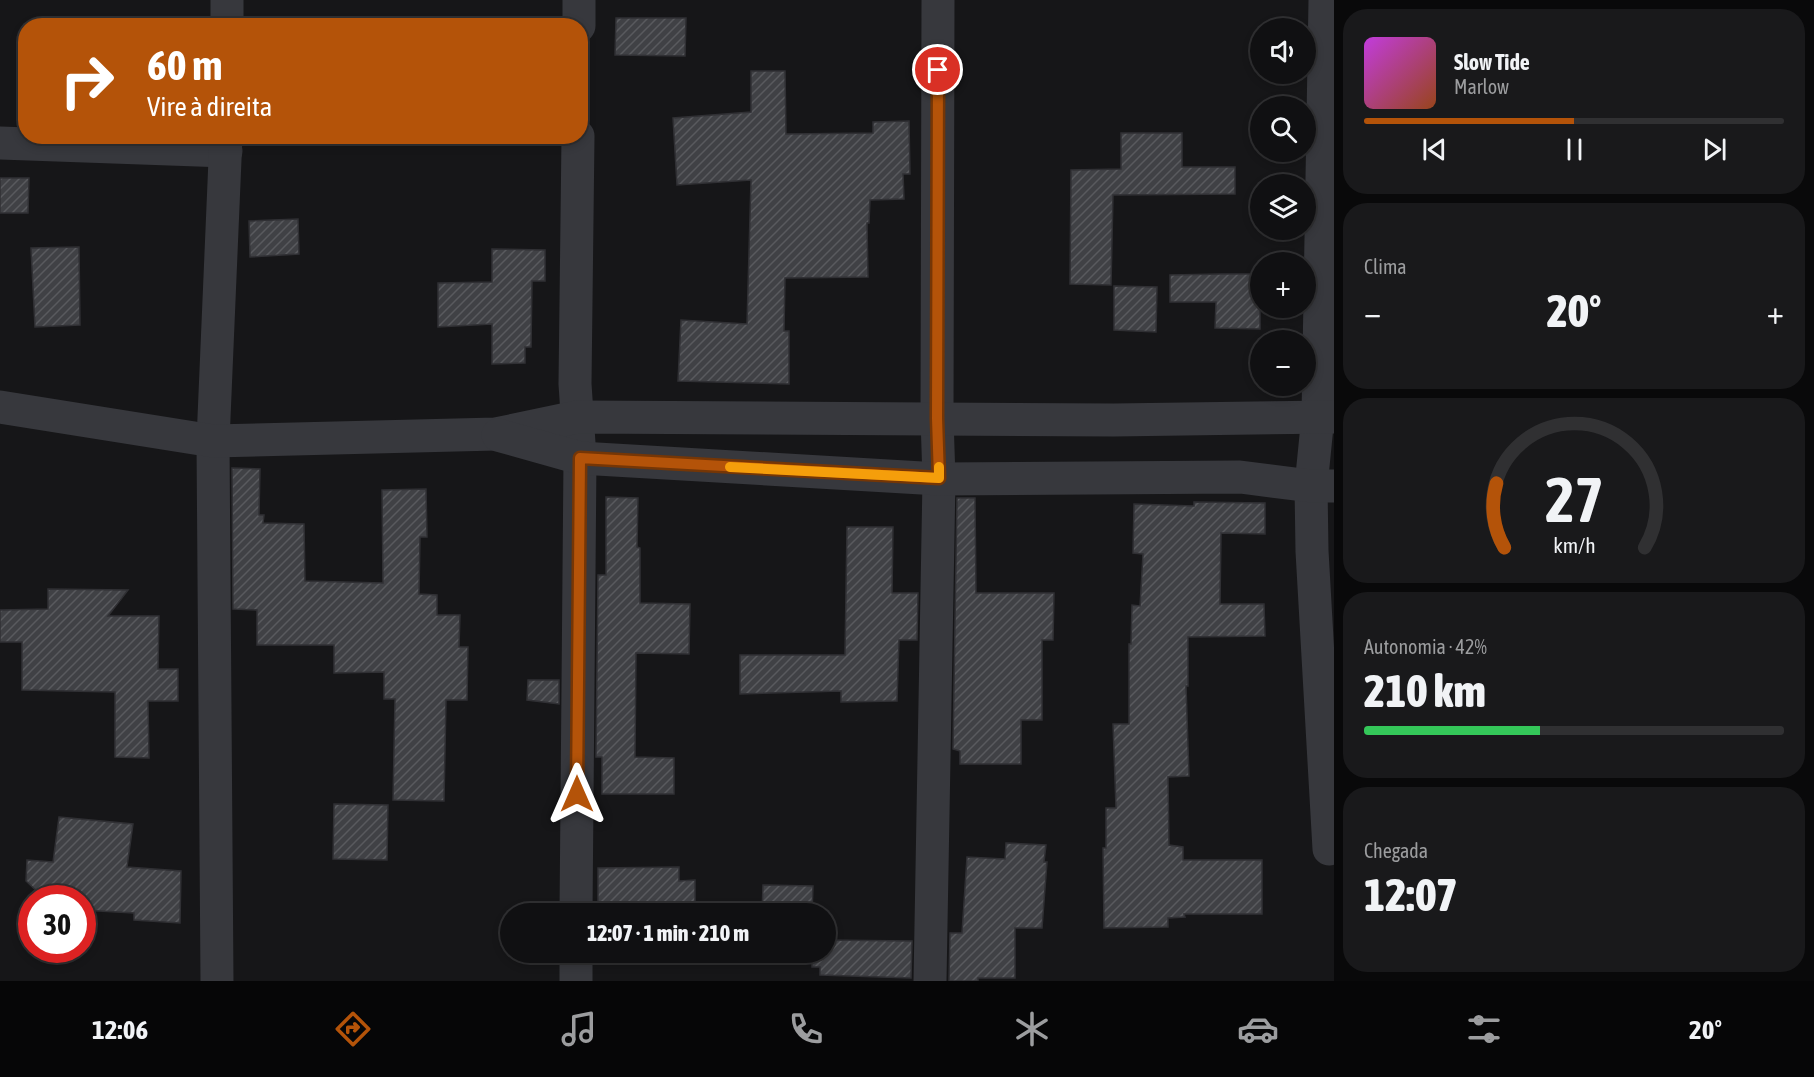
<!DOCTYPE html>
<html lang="pt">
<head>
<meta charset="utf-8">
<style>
  body { margin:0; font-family:"Asap Condensed",sans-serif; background:#19191b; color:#f1f3f6; height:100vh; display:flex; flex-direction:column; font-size:22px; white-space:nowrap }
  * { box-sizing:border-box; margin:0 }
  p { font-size:20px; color:#9c9d9f }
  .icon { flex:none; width:33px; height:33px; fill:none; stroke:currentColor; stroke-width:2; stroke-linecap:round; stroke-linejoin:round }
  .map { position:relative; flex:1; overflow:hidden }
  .sheet { display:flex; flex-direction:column; gap:9px; padding:9px; background:#09090a; width:480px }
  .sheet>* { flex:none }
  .hud { position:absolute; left:18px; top:18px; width:570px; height:126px; border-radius:24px; box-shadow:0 3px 9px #0003,0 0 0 2px #303032; background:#b45309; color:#fff; overflow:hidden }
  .fabs { position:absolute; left:1250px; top:18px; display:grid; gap:12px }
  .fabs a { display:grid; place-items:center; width:66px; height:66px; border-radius:50%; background:#101012; box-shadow:0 3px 9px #0003,0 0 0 2px #303032; font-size:30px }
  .speed { position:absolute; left:18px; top:885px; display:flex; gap:12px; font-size:30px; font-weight:700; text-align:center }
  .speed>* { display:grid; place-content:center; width:78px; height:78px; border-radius:50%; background:#101012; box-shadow:0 3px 9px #0003,0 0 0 2px #303032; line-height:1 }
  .speed .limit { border:9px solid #d22; background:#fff; color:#111 }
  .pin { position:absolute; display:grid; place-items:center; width:51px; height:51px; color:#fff; margin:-26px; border:3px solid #fff; border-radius:50%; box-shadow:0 2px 6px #0007 }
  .me { position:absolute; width:66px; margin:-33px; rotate:0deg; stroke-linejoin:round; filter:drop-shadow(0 0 4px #0008) }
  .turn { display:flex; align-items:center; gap:21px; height:126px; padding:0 30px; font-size:27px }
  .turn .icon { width:78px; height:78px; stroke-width:2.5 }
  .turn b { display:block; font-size:42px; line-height:51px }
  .big { font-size:45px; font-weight:800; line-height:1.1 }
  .sheet .card { flex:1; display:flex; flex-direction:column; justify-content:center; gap:9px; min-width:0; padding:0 21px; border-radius:24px; background:#19191b }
  .sheet .dial { align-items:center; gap:0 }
  .dial svg { height:156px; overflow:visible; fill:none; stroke:#303032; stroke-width:7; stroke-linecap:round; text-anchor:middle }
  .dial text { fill:#f1f3f6; stroke:none }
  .song { display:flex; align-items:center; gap:18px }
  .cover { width:72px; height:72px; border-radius:9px; background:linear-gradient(135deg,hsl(290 70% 55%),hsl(20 70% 35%)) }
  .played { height:6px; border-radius:3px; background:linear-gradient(90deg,#b45309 50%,#303032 50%) }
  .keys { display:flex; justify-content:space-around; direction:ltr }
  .heat { display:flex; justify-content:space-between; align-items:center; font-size:33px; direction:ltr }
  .charge { height:9px; border-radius:4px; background:linear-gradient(90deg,#34c759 42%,#303032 0) }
  .trip { position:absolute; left:500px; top:903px; width:336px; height:60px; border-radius:30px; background:#101012; box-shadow:0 3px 9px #0003,0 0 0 2px #303032; font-weight:800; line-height:60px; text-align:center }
  .tab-bar { display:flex; height:96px; justify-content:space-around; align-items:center; background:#060607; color:#9c9d9f }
  .tab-bar .icon { width:42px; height:42px }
  .tab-bar .on { color:#b45309 }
  .tab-bar b { font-size:27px; color:#f1f3f6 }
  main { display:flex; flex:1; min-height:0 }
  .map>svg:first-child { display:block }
  .building { fill:url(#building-hatch); stroke:#303034; stroke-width:1.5 }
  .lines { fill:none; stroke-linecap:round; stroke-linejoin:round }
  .minor { stroke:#37383d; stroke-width:33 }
  .tertiary { stroke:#37383d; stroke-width:33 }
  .route-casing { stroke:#753606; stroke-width:15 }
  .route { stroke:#b45309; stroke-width:10 }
  .slow { stroke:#f59e0b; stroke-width:10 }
</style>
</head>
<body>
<main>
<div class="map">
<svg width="1334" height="981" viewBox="0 0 1334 981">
  <defs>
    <pattern id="building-hatch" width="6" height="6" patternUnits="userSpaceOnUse" patternTransform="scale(1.5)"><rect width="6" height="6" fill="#404145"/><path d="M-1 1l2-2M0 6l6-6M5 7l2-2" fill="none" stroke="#595a5e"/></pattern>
  </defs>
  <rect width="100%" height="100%" fill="#161618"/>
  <g class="building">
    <polygon points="616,18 686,18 685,56 615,55"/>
    <polygon points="751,71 785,71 786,134 873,133 873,122 909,121 910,174 903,174 904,199 870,200 869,223 867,223 868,277 785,278 784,331 789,331 789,384 678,381 681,320 747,324 751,180 677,185 673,118 751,112"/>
    <polygon points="1121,133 1182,133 1182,167 1235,167 1235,194 1113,195 1111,285 1070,284 1071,170 1121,169"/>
    <polygon points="0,178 29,178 28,213 0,213"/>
    <polygon points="298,219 299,254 250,257 249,221"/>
    <polygon points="79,247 80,325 35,327 31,248"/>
    <polygon points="492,249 545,250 545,281 532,281 531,347 525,347 525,363 492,364 492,324 438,327 438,283 492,282"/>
    <polygon points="1221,274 1260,274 1260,329 1215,328 1216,302 1170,302 1170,275"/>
    <polygon points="1114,286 1157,287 1156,332 1114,330"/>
    <polygon points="232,468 260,469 259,515 264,515 263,523 304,524 305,581 383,583 382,490 426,489 427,537 420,537 419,594 437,595 437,615 460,615 459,647 468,647 467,700 446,700 444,801 393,800 395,699 384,699 384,672 334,673 334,645 257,645 257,610 233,609"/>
    <polygon points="606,497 638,498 637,547 640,548 640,603 690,604 689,654 636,653 635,757 674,758 674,794 602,794 602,757 596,757 598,575 606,575"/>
    <polygon points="957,498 975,498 976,593 1054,593 1053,640 1042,640 1042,720 1021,720 1021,764 960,764 960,751 953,749"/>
    <polygon points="1194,502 1265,503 1265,534 1221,533 1220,604 1264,604 1265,636 1188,637 1188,686 1186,686 1189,776 1168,777 1169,845 1183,847 1183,860 1262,860 1262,914 1184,914 1185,917 1168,918 1168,927 1104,928 1103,848 1106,848 1106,808 1116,808 1113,724 1129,724 1129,644 1131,644 1132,605 1140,606 1143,554 1133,553 1134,504 1194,506"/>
    <polygon points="847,527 893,527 892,593 918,593 917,640 899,640 897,701 841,702 841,691 740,694 740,655 845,655"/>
    <polygon points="48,589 128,590 108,616 159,616 158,669 178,669 178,701 148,701 149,758 115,757 115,692 22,690 22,642 0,642 0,610 48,609"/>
    <polygon points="528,680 559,680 559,704 527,700"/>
    <polygon points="334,804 388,805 387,860 333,859"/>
    <polygon points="59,817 133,824 127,867 181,871 180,923 134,920 134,913 82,910 82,898 57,898 57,895 40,894 26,881 27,860 53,862"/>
    <polygon points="1006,843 1046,845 1044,862 1047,862 1042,928 1015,928 1015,978 978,978 978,981 949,981 950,933 962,933 967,857 1005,859"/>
    <polygon points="679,867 679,881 695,880 695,914 598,914 598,868"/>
    <polygon points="763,885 813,886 812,914 762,914"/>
    <polygon points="825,940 912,941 911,978 820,975 820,967 812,967 812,952 825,952"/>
  </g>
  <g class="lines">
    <g class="minor">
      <polyline points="1325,0 1318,416 1311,486 1312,551 1329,849"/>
      <polyline points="227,26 227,0"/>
      <polyline points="579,26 579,0"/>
      <polyline points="0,143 226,151"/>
      <polyline points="576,914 580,458 575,384 578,136"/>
      <polyline points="217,981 213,441 226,136"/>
      <polyline points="576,981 576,952"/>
      <polyline points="930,981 939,479 937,418 938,0"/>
    </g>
    <g class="tertiary">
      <polyline points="0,407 213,441 496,434 577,417 1114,420 1334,417"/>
      <polyline points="498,435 580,458 939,479 1240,477 1311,486 1334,486"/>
    </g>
  </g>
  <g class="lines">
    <defs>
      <polyline id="route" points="577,794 580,458 939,478 937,418 938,70"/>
    </defs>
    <use href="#route" class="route-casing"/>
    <use href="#route" class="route"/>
    <polyline class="slow" points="730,467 939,478 939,467"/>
  </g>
</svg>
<div class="fabs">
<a><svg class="icon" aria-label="sound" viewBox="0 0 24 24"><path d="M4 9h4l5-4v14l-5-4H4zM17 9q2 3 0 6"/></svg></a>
<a><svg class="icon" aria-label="search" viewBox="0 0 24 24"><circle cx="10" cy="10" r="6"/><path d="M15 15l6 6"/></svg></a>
<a><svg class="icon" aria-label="layers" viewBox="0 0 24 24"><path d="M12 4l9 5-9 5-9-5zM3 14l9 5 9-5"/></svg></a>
<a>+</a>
<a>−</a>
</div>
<div class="speed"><div class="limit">30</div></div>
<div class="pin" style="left:938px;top:70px;background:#d93025"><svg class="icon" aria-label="arrive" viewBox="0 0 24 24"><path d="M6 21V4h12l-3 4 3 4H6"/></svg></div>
<svg class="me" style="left:577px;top:794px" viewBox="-20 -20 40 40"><path d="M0-17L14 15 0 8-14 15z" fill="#b45309" stroke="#fff" stroke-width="4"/></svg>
<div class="trip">12:07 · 1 min · 210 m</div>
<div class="hud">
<div class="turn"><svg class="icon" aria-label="right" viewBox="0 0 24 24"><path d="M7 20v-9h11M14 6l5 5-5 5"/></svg><div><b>60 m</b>Vire à direita</div></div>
</div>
</div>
<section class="sheet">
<div class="card">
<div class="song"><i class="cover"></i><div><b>Slow Tide</b><p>Marlow</p></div></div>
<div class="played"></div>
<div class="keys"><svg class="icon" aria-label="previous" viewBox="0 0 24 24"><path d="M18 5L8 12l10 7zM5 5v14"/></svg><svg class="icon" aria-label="pause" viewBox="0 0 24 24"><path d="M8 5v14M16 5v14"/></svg><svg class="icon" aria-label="next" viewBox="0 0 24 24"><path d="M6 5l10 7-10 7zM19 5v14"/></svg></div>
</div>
<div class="card"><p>Clima</p>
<div class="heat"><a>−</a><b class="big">20°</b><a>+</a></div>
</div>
<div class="card dial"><svg viewBox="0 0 100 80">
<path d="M14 69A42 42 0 1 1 86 69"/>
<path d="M14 69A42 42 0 0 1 10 36" stroke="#b45309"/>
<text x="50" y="56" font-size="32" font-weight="700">27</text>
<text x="50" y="72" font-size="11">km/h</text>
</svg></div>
<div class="card"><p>Autonomia · 42%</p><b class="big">210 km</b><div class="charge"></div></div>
<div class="card"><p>Chegada</p><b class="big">12:07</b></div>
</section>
</main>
<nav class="tab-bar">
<b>12:06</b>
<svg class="icon on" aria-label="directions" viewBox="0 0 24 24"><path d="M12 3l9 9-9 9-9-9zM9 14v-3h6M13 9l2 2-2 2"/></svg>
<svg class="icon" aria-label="music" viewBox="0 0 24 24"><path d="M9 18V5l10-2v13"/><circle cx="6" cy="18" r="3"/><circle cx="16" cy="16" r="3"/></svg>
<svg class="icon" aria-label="phone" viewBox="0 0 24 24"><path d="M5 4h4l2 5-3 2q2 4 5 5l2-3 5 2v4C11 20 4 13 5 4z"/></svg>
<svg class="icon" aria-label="climate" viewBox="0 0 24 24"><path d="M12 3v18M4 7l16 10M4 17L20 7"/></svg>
<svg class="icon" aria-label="car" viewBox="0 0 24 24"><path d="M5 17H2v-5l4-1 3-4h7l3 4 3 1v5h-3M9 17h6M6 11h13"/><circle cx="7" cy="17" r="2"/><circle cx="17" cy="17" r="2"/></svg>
<svg class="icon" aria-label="filters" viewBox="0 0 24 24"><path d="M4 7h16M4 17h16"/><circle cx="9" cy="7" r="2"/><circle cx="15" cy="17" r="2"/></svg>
<b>20°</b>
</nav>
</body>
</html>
